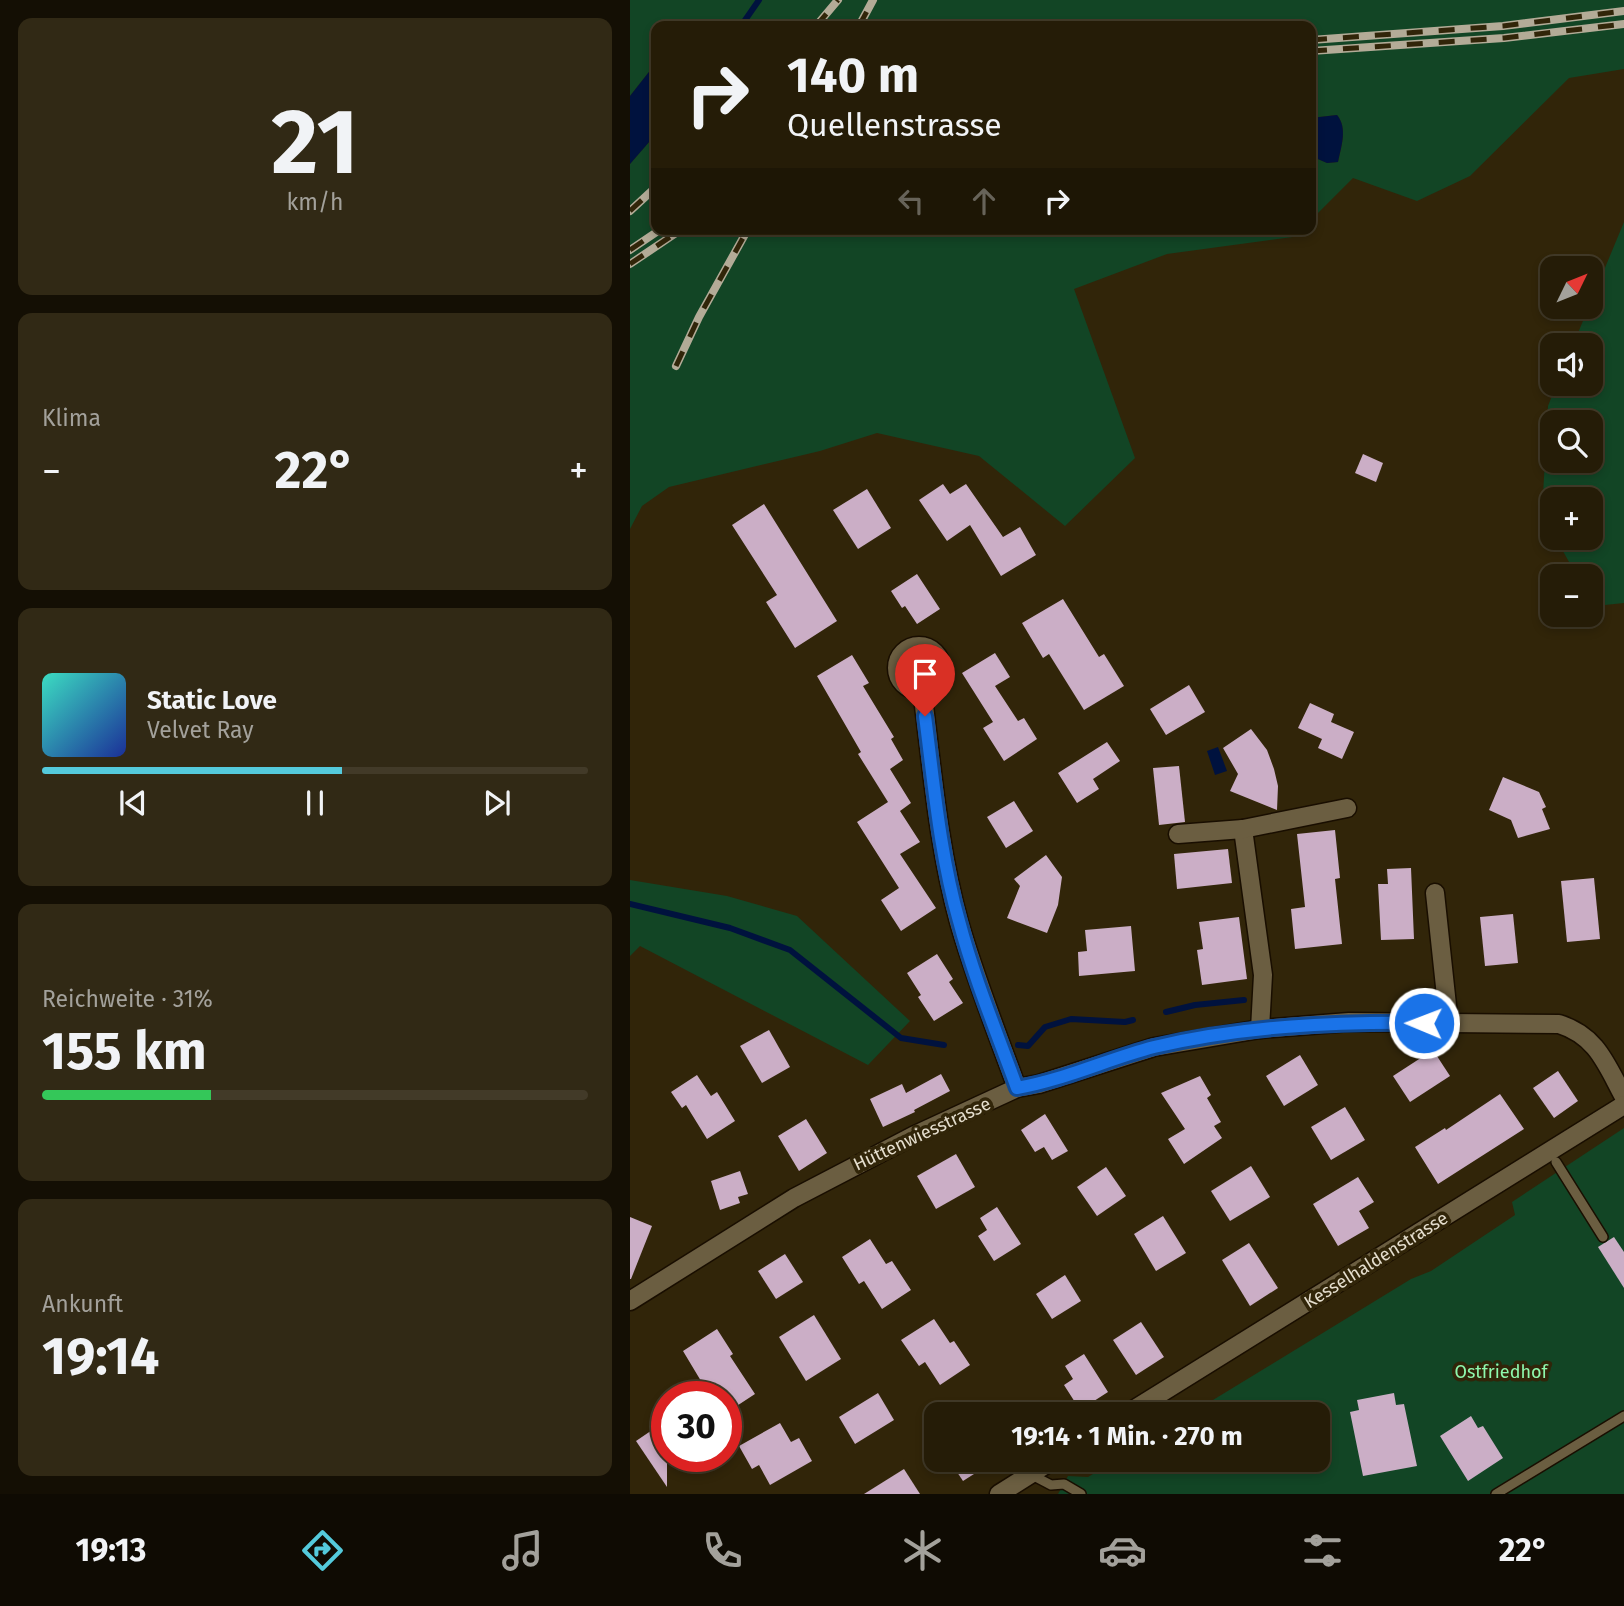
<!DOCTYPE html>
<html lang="de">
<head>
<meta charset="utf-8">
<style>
  body { margin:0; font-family:"Fira Sans",sans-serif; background:#312915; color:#f1f3f6; height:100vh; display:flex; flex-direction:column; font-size:26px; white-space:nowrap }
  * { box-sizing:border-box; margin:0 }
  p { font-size:23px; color:#a3a19b }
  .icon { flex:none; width:38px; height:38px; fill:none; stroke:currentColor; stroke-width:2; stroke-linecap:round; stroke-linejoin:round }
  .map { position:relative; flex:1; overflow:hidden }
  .panel { display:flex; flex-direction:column; gap:18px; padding:18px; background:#140f04; width:630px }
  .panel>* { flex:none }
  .guide { position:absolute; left:21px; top:21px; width:665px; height:214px; border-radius:14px; box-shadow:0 4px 10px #0003,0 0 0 2px #423a28; background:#251c07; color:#f1f3f6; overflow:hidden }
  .needle { width:46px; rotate:47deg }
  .buttons { position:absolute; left:910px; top:256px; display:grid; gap:14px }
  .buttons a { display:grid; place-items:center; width:63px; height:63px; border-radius:14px; background:#251c07; box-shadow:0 4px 10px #0003,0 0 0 2px #423a28; font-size:35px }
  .speed { position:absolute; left:21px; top:1381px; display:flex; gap:14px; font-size:35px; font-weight:700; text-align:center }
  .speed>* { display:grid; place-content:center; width:91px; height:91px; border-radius:50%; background:#251c07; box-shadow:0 4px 10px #0003,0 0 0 2px #423a28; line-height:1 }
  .speed .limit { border:10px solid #d22; background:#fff; color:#111 }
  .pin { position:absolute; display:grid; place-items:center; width:60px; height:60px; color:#fff; margin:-72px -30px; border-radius:50% 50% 50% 0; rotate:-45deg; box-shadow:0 0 7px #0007 }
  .pin .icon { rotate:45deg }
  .me { position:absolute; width:77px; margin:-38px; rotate:271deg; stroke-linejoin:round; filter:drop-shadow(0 0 5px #0008) }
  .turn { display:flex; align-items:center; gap:24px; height:147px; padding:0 21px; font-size:32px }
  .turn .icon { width:91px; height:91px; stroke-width:2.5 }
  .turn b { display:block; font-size:49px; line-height:60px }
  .lanes { display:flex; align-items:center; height:66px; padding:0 21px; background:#0003; justify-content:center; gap:35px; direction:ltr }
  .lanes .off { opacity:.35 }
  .big { font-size:52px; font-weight:700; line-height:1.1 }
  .panel .widget { flex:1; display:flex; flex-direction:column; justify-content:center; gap:10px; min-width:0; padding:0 24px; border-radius:14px; background:#312915 }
  .panel .dial { align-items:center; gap:0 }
  .dial b { font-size:91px; line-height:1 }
  .song { display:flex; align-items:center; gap:21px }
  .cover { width:84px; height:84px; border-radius:10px; background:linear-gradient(135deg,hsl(170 70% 55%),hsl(230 70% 35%)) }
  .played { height:7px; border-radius:4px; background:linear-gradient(90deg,#54cadc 55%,#423a28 55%) }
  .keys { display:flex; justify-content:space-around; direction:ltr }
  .heat { display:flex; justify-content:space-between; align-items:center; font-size:38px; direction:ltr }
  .charge { height:10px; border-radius:5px; background:linear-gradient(90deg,#34c759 31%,#423a28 0) }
  .trip { position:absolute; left:294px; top:1402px; width:406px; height:70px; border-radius:14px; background:#251c07; box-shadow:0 4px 10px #0003,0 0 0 2px #423a28; font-weight:700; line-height:70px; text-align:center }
  .menu { display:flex; height:112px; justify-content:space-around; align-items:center; background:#0f0b03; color:#a3a19b }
  .menu .icon { width:49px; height:49px }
  .menu .active { color:#54cadc }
  .menu b { font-size:32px; color:#f1f3f6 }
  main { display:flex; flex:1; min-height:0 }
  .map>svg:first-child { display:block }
  .green { fill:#124525; fill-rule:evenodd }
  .water { fill:#00123e }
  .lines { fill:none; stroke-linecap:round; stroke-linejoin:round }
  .stream { stroke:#00123e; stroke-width:6 }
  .building { fill:#cbaec6 }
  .service-casing { stroke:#190e00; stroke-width:12 }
  .minor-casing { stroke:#190e00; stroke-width:21 }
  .service { stroke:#6b5e41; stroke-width:9 }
  .minor { stroke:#6b5e41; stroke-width:18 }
  .rail-casing { stroke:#b3ab97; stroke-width:8 }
  .rail { stroke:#312509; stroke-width:5; stroke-dasharray:16; stroke-linecap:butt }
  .route-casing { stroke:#114b97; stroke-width:18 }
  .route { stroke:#1a73e8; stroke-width:12 }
  .labels { text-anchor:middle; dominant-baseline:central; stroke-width:7; stroke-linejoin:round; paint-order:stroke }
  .street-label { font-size:18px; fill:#e5dece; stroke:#312509 }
  .park-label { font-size:18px; fill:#8ef8ad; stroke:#312509 }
</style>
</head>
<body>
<main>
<section class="panel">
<div class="widget dial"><b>21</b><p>km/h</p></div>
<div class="widget"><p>Klima</p>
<div class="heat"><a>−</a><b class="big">22°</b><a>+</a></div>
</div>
<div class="widget">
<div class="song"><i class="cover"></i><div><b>Static Love</b><p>Velvet Ray</p></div></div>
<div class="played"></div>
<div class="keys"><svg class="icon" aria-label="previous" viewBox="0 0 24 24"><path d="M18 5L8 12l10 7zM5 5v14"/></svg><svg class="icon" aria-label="pause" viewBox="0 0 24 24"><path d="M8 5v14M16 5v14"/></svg><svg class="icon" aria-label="next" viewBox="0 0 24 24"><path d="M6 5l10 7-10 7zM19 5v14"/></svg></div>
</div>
<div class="widget"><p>Reichweite · 31%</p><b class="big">155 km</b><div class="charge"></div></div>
<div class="widget"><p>Ankunft</p><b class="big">19:14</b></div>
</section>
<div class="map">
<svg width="994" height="1494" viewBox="0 0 994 1494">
  <rect width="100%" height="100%" fill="#312509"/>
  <g class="green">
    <path d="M 0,0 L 994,0 L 994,69 L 939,78 L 840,176 L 787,201 L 723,178 L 681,220 L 681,156 L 697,163 L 708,162 C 711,147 718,128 707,115 L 681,118 L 681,26 L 26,26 L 26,63 L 0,96 Z"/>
    <polygon points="26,134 26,229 671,229 663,237 537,254 444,289 505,458 435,526 349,456 247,433 190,451 39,487 12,506 0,529 0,164"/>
    <path d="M 994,222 L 994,603 L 965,606 L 961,600 L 961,576 L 947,576 L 925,537 L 961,537 L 961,499 L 922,499 L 922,532 L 912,513 L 918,406 L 927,383 L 961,383 L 961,345 L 943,345 ZM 922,422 L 961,422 L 961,460 L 922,460 Z"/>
    <polygon points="0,880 97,896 167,916 280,1021 238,1065 10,946 0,956"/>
    <polygon points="994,1128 994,1494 428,1494 438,1476 458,1477 486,1460 688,1460 688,1414 560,1414 781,1279 801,1271 885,1215 882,1202"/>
  </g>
  <g class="water">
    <polygon points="26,63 26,134 0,164 0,96"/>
    <path d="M 707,115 C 718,128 711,147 708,162 L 697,163 L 681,156 L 681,118 Z"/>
    <polygon points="588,747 597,771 585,775 577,751"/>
  </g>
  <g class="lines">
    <g class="stream">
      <polyline points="111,26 129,0"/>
      <polyline points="0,904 100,928 160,950 271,1038 314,1045"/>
      <polyline points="536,1012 565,1005 614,1000"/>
      <polyline points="388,1045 398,1046 415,1027 441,1019 495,1022 503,1020"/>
    </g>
  </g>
  <g class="building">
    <polygon points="733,454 753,463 746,482 725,473"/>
    <polygon points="313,484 320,494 336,484 373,537 390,527 406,555 371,576 340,525 317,541 289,500"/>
    <polygon points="237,489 261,528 228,549 203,510"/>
    <polygon points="134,504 207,621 165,648 136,602 147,595 102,525"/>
    <polygon points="287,574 310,609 287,624 275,606 272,608 261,591"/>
    <polygon points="433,599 469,657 474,654 494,686 454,710 419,654 413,658 392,623"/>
    <polygon points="365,653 380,677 365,686 388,721 394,718 407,739 374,761 353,728 363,722 332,673"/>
    <polygon points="222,655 239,683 233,686 264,737 261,739 273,760 260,769 281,803 270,811 290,842 270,854 306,908 271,931 251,900 269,888 227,822 258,802 228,754 231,752 187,676"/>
    <polygon points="559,685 575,712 536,735 520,709"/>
    <polygon points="680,703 704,714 701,722 724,732 712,759 688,748 692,739 668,728"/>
    <polygon points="621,729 637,750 644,769 648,786 647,810 600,791 608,774 593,748"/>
    <polygon points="477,742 490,761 463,779 469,789 447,803 428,773"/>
    <polygon points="549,766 555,822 529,825 523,768"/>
    <polygon points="873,777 909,792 916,807 912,809 920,829 888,838 881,820 859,810"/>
    <polygon points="384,801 403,831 376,848 357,817"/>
    <polygon points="705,830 710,878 705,879 712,944 665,949 661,909 675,907 667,834"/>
    <polygon points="598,849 602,883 547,889 544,854"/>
    <polygon points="416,855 432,877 428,905 417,933 377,918 390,886 384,879"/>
    <polygon points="781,868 784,939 751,940 748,884 758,884 757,869"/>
    <polygon points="964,878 970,939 937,942 931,881"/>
    <polygon points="883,914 888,963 855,966 850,917"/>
    <polygon points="609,917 617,979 572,985 567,950 573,949 569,922"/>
    <polygon points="501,926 505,971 449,976 448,952 457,951 455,930"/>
    <polygon points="307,954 323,979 319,982 333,1003 304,1021 288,997 291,995 277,973"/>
    <polygon points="139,1030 160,1067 132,1083 110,1046"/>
    <polygon points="803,1050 820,1076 780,1102 763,1076"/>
    <polygon points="670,1055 688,1085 654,1106 636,1076"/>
    <polygon points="928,1071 948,1101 924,1118 903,1088"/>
    <polygon points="311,1074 320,1091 284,1110 285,1112 253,1127 240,1099 272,1084 276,1093"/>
    <polygon points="67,1075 81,1096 87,1092 105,1121 77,1139 56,1105 52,1108 41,1092"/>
    <polygon points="570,1076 581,1095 577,1098 591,1122 584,1126 592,1138 554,1164 538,1139 555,1129 531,1093"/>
    <polygon points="870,1094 894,1129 808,1184 785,1147 815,1128 816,1130"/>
    <polygon points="715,1107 735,1140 701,1160 681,1127"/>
    <polygon points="415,1114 438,1151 422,1160 414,1147 405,1152 391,1130"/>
    <polygon points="176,1119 197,1153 169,1171 148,1136"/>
    <polygon points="326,1154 345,1187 306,1209 287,1176"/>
    <polygon points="621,1166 640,1197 600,1221 581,1191"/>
    <polygon points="476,1167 496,1196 467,1216 447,1187"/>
    <polygon points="110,1171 118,1194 108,1197 110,1203 90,1210 81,1181"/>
    <polygon points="728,1177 744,1202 729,1211 739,1228 708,1246 683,1204"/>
    <polygon points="367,1207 391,1244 364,1261 348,1236 357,1230 350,1218"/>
    <polygon points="533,1216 556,1253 526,1271 504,1234"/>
    <polygon points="0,1217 22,1226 1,1279 0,1279"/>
    <polygon points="984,1237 994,1252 994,1288 968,1247"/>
    <polygon points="240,1239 256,1264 262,1261 281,1290 252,1309 234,1281 229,1284 212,1257"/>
    <polygon points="619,1243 648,1288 620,1306 592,1260"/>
    <polygon points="155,1254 173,1282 146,1299 128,1271"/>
    <polygon points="435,1275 451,1301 422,1319 406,1294"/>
    <polygon points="184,1315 211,1359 176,1381 149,1337"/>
    <polygon points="304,1319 320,1343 324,1341 340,1365 310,1385 295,1362 289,1366 271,1340"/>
    <polygon points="511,1322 534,1357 506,1375 483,1340"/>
    <polygon points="87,1329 103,1354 100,1356 125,1394 96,1413 96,1396 80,1396 53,1351"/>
    <polygon points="454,1354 478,1392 450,1410 434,1385 443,1379 435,1366"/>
    <polygon points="248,1393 264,1420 225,1444 209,1417"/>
    <polygon points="764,1393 766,1405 774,1404 787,1466 733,1476 720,1412 729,1410 727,1400"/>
    <polygon points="841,1416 848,1428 853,1426 873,1458 838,1481 810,1436"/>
    <polygon points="150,1423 161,1442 169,1438 182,1461 140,1485 129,1465 122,1469 109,1446"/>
    <polygon points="31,1424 37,1433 37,1487 6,1441"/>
    <polygon points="319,1460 366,1460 333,1481"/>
    <polygon points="274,1469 290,1494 234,1494"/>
  </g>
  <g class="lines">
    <defs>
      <g id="service">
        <polyline points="926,1162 973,1237"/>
        <polyline points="400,1474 421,1485 434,1484 451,1494"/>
        <polyline points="866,1494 994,1416"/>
      </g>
      <g id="minor">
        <circle cx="289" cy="668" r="22"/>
        <path d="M 292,690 C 302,767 308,846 329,922 C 345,978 367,1033 387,1088"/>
        <polyline points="613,829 633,975 630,1029"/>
        <polyline points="548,834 613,829 717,808"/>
        <polyline points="805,893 819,1024"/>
        <path d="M 0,1301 L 164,1198 L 283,1136 L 387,1088 L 409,1084 L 524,1047 L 630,1029 L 719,1022 L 929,1024 C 967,1036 976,1064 994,1097"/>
        <polyline points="497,1414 994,1105"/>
        <polyline points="369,1494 423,1460"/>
      </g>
    </defs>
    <use href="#service" class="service-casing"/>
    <use href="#minor" class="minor-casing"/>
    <use href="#service" class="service"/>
    <use href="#minor" class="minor"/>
    <defs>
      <g id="rail">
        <polyline points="186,26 208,0"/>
        <polyline points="229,26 243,0"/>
        <polyline points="681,40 873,26 994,11"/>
        <polyline points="681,51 874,38 994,24"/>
        <polyline points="0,211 26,187"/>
        <polyline points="0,250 31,229"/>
        <polyline points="0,264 52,229"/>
        <polyline points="46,366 69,317 118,229"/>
      </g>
    </defs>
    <use href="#rail" class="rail-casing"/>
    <use href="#rail" class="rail"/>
  </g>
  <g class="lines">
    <defs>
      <path id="route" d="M 295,716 C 304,785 310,855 329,921 C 344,978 367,1033 387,1088 C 434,1080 478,1059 524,1047 C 613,1026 703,1022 794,1023"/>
    </defs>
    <use href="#route" class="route-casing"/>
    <use href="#route" class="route"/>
  </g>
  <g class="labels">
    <g class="street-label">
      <text transform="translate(292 1134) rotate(-25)">Hüttenwiesstrasse</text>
      <text transform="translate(746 1260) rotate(-32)">Kesselhaldenstrasse</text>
    </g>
    <g class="park-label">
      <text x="871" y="1372">Ostfriedhof</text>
    </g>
  </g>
</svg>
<div class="buttons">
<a><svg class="needle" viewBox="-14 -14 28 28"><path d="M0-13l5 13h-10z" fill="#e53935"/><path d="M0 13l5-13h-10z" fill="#a3a19b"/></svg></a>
<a><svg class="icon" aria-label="sound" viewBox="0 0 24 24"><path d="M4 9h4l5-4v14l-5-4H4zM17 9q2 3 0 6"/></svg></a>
<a><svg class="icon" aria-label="search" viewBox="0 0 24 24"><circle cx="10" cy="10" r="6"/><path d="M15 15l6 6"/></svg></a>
<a>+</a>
<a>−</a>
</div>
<div class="speed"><div class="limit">30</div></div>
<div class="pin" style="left:295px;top:716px;background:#d93025"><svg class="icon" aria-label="arrive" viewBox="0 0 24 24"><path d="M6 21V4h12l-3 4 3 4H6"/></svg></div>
<svg class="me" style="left:794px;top:1023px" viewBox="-20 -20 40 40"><circle r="17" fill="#1a73e8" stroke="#fff" stroke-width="3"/><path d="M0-11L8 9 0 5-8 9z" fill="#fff"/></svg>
<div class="trip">19:14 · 1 Min. · 270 m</div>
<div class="guide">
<div class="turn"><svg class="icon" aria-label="right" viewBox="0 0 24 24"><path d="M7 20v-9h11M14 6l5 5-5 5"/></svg><div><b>140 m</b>Quellenstrasse</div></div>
<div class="lanes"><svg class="icon off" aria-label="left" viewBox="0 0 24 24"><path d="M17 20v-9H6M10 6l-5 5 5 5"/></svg><svg class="icon off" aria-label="ahead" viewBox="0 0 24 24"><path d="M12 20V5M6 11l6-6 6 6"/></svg><svg class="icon" aria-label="right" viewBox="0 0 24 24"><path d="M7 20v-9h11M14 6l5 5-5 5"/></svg></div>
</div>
</div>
</main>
<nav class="menu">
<b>19:13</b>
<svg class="icon active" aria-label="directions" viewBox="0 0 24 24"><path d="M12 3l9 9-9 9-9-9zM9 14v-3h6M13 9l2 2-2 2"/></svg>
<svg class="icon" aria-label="music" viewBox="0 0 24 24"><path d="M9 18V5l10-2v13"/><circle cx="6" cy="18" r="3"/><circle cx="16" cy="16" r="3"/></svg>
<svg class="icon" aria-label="phone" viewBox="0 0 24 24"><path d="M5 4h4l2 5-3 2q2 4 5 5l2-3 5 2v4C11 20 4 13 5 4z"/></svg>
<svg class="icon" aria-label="climate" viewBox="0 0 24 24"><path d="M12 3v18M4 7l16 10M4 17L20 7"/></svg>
<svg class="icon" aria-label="car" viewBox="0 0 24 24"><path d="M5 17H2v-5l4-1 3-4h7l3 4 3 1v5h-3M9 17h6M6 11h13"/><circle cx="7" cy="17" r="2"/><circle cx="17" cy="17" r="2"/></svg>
<svg class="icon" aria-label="filters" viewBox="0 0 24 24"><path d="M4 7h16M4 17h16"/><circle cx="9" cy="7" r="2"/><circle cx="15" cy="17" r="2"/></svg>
<b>22°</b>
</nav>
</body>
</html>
